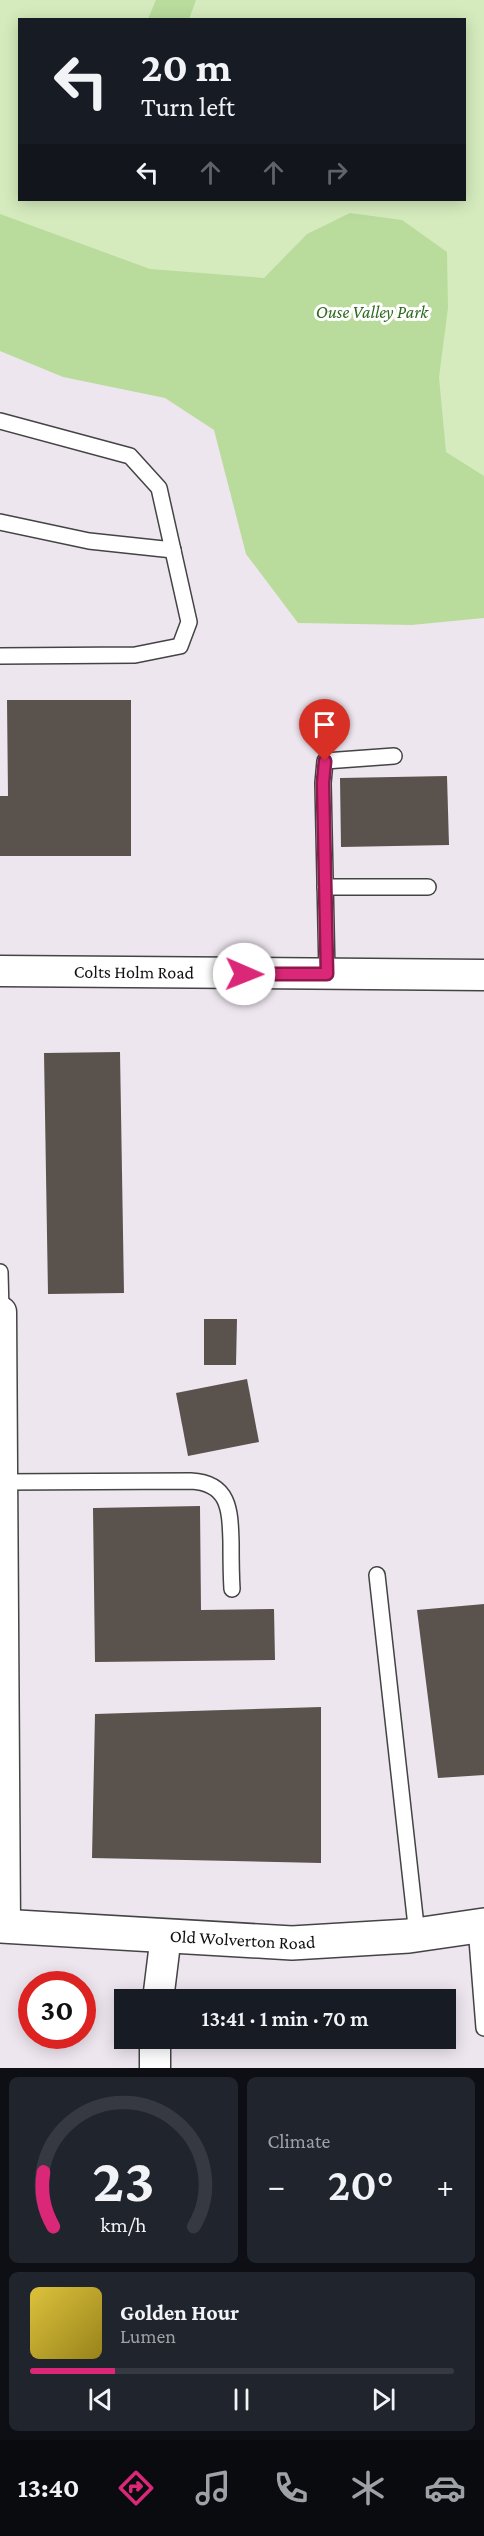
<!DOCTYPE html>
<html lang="en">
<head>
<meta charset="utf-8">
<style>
  body { margin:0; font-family:"Crimson Pro",serif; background:#20242c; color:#f1f3f6; height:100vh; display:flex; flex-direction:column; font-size:22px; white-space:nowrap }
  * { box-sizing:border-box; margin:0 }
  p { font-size:20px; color:#9ea1a6 }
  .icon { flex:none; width:33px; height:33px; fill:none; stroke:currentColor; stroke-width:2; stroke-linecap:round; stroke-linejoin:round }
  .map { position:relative; height:2068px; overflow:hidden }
  .details { display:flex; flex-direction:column; gap:9px; padding:9px; background:#0d0f14; flex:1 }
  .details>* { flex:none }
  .hud { position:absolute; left:18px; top:18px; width:448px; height:183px; border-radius:0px; box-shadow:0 3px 15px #0003; background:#171b24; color:#f1f3f6; overflow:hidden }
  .speed { position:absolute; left:18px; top:1971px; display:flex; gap:12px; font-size:30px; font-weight:700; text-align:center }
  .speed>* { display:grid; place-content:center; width:78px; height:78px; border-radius:50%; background:#171b24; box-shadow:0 3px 15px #0003; line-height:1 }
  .speed .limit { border:9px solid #d22; background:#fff; color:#111 }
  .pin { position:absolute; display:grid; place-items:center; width:51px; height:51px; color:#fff; margin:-62px -26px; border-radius:50% 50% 50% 0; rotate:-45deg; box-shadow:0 0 6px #0007 }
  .pin .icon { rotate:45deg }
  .me { position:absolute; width:66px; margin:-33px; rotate:91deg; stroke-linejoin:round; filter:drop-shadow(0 0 4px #0008) }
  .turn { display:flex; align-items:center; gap:21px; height:126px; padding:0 24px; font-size:27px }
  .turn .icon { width:78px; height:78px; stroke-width:2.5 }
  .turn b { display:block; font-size:42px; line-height:51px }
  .lanes { display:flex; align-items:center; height:57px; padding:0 24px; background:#0003; justify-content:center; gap:30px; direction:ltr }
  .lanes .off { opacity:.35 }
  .big { font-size:45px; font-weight:600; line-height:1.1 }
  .details .card { flex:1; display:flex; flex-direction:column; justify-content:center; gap:9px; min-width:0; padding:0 21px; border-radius:9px; background:#20242c }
  .details .dial { align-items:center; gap:0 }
  .dial svg { height:156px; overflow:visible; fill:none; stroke:#363941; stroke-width:7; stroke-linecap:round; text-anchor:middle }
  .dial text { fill:#f1f3f6; stroke:none }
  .song { display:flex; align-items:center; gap:18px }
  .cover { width:72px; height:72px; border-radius:9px; background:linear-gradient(135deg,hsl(50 70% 55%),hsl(50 70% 35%)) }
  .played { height:6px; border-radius:3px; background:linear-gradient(90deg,#db2777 20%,#363941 20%) }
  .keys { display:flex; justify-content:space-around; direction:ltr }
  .heat { display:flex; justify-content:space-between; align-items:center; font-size:33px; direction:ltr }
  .details .tiles { flex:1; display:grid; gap:9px; grid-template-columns:1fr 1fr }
  .card:last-child { grid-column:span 2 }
  .trip { position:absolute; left:114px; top:1989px; width:342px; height:60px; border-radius:0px; background:#171b24; box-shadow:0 3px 15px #0003; font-weight:600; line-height:60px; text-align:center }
  .tabs { display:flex; height:96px; justify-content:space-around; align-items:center; background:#090b0e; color:#9ea1a6 }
  .tabs .icon { width:42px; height:42px }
  .tabs .current { color:#db2777 }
  .tabs b { font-size:27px; color:#f1f3f6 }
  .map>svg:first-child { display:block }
  .industrial { fill:#eee6ef; fill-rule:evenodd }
  .green { fill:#d5ebbd; fill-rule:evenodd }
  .forest { fill:#b9dc9c }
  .building { fill:#5a524d }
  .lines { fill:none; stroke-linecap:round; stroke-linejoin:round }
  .service-casing { stroke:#444; stroke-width:18 }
  .minor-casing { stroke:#444; stroke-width:33 }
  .tertiary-casing { stroke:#444; stroke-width:36 }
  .service { stroke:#fff; stroke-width:15 }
  .minor { stroke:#fff; stroke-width:30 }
  .tertiary { stroke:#fff; stroke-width:33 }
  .route-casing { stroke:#8e194d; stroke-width:15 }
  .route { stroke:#db2777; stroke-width:10 }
  .labels { text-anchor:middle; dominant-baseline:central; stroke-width:6; stroke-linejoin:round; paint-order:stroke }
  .park-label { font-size:18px; font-style:italic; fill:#2f6b1f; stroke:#fff }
  .street-label { font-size:18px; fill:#111; stroke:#fff }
</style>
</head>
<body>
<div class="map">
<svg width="484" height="2068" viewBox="0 0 484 2068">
  <rect width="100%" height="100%" fill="#fffdf5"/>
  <path class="industrial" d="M 0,268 L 484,539 L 484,2068 L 0,2068 ZM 32,1984 L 82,1984 L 82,2036 L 32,2036 ZM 124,2000 L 446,2000 L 446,2038 L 124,2038 Z"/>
  <path class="green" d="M 0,0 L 484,0 L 484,539 L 0,268 ZM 20,20 L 465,20 L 465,200 L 20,200 Z"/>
  <g class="forest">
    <polygon points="156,0 196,0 189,19 148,19"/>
    <polygon points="350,213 402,220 447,252 448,308 439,377 446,452 484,476 484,618 412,625 298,623 246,554 214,430 165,398 63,377 0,351 0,214 150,269 264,278 307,234"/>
  </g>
  <g class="building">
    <polygon points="7,700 131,700 131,856 0,856 0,796 8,796"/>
    <polygon points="447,776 449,845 341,847 340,778"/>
    <polygon points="120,1052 124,1293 48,1294 44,1053"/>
    <polygon points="204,1319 237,1319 236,1365 204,1365"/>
    <polygon points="247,1379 259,1442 188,1456 176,1393"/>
    <polygon points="200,1506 201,1610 274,1609 275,1660 95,1662 93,1508"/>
    <polygon points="484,1604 484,1775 438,1778 417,1610"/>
    <polygon points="321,1707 321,1863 92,1858 95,1714"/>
  </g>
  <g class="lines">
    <defs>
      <g id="service">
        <polyline points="0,421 130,456 159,488 189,622 180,646 135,655 0,656"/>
        <polyline points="0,522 89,541 173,550"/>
        <polyline points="325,887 428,887"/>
        <polyline points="327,974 323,783 325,761 394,756"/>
        <polyline points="0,1272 1,1312"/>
        <path d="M 1,1482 L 191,1481 C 230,1483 230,1511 231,1542 C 231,1557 231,1573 232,1589"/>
        <polyline points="377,1575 417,1935"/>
        <polyline points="476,1927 484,2028"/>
      </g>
      <g id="minor">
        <path id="s1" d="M 0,971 L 484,975"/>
        <polyline points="1,1312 5,1926"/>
        <polyline points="158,2000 166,1935"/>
        <polyline points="155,2038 155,2068"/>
      </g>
      <g id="tertiary">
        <path id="s2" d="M 0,1926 L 292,1943 L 409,1936 L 484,1925"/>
      </g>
    </defs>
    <use href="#service" class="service-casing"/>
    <use href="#minor" class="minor-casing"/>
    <use href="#tertiary" class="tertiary-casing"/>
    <use href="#service" class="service"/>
    <use href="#minor" class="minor"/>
    <use href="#tertiary" class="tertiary"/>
  </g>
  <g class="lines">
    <defs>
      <polyline id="route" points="244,974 327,974 323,783 325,761"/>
    </defs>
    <use href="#route" class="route-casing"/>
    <use href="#route" class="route"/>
  </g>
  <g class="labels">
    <g class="park-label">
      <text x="372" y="312">Ouse Valley Park</text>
    </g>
    <g class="street-label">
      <text stroke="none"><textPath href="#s1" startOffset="134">Colts Holm Road</textPath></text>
      <text stroke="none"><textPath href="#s2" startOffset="243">Old Wolverton Road</textPath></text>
    </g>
  </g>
</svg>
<div class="speed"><div class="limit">30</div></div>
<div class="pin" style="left:325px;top:761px;background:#d93025"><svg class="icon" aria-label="arrive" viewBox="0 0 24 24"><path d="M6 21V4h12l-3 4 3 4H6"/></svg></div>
<svg class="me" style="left:244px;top:974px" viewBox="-20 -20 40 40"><circle r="19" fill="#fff"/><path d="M0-13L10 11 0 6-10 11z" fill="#db2777"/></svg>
<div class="trip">13:41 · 1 min · 70 m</div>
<div class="hud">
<div class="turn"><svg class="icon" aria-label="left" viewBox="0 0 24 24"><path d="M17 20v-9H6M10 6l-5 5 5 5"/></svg><div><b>20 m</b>Turn left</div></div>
<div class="lanes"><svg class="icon" aria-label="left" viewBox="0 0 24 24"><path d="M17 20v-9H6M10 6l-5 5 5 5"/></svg><svg class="icon off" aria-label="ahead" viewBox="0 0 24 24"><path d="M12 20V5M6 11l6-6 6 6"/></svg><svg class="icon off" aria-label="ahead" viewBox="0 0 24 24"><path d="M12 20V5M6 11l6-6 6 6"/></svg><svg class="icon off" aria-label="right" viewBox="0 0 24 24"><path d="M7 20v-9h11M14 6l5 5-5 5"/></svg></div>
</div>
</div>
<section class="details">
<div class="tiles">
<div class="card dial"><svg viewBox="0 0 100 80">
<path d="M14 69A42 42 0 1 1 86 69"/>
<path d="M14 69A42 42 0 0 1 9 41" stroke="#db2777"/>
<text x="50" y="56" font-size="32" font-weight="700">23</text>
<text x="50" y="72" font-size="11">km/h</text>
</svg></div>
<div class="card"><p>Climate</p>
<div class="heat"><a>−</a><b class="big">20°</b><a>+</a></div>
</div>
<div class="card">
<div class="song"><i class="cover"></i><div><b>Golden Hour</b><p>Lumen</p></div></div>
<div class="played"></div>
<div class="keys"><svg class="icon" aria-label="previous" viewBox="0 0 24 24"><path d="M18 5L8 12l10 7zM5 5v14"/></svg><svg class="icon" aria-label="pause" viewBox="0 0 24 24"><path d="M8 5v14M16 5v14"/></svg><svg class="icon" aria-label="next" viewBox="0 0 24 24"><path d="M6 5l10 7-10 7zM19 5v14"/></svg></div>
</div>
</div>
</section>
<nav class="tabs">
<b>13:40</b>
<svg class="icon current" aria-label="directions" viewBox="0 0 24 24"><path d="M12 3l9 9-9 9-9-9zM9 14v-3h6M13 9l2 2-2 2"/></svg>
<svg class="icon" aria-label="music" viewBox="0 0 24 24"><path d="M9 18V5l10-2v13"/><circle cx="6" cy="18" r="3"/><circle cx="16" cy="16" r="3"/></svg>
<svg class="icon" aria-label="phone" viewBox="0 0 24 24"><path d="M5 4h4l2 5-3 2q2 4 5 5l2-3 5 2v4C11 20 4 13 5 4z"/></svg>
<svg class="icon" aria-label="climate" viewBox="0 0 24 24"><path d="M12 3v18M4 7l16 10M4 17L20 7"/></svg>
<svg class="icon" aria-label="car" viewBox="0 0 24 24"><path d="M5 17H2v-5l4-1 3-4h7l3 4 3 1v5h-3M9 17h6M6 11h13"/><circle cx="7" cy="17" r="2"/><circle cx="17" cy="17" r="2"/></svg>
</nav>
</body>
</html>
